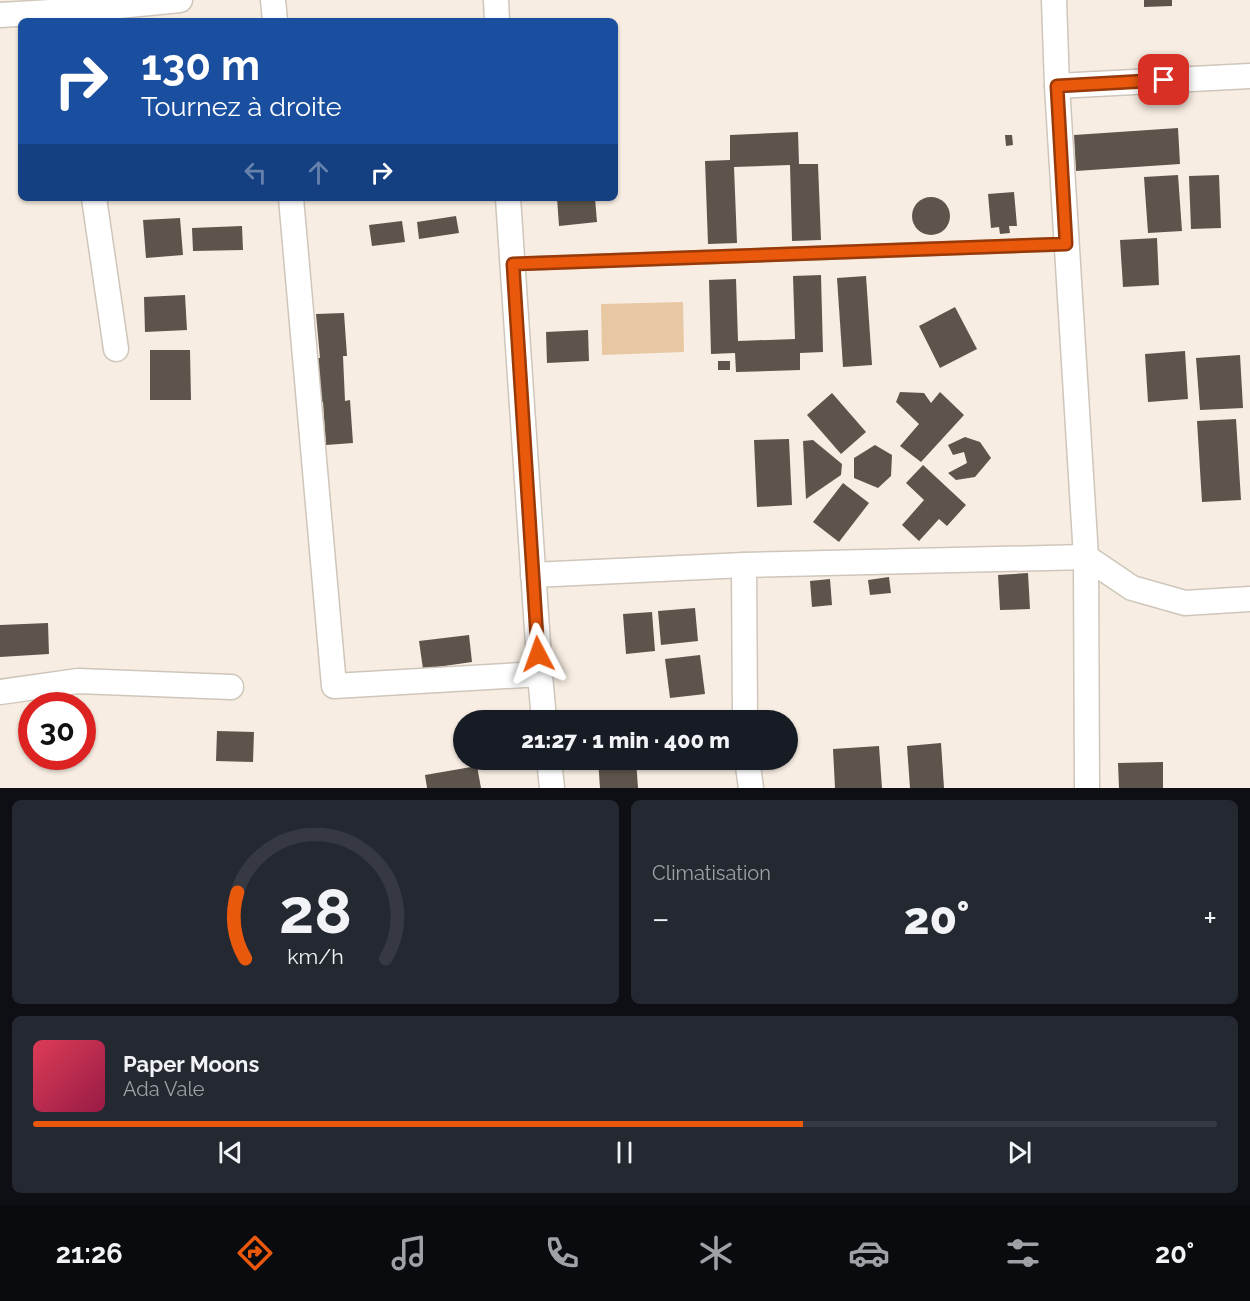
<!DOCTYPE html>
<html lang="fr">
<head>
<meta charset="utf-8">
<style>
  body { margin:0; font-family:Raleway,sans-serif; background:#242831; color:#f1f3f6; height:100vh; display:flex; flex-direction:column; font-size:22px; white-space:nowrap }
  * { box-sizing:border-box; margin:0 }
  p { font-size:20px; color:#9ea1a6 }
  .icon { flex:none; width:33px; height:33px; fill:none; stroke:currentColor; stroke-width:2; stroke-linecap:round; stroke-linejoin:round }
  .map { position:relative; height:788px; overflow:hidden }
  .details { display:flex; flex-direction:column; gap:12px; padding:12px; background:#0d0f14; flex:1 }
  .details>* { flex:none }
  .guide { position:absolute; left:18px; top:18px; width:600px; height:183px; border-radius:9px; box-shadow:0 2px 4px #0004; background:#1a4fa0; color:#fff; overflow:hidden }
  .speed { position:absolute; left:18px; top:692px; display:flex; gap:12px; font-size:30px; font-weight:700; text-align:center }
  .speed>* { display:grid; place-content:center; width:78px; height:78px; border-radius:50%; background:#171b24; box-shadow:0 2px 4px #0004; line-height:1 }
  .speed .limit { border:9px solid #d22; background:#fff; color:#111 }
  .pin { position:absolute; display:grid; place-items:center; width:51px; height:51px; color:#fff; margin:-26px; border-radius:12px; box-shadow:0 3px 9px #0006 }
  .me { position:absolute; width:66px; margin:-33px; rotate:356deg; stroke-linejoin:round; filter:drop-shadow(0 0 4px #0008) }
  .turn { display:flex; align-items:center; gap:21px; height:126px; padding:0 24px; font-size:27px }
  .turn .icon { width:78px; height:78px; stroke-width:2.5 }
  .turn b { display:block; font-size:42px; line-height:51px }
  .lanes { display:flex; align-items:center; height:57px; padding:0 24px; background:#0003; justify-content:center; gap:30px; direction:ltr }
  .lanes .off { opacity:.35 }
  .big { font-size:45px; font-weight:800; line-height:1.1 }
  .details .tile { flex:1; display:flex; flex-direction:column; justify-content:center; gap:9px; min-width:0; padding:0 21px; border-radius:9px; background:#242831 }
  .details .dial { align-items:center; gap:0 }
  .dial svg { height:156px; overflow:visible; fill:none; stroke:#363941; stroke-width:7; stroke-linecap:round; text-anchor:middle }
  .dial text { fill:#f1f3f6; stroke:none }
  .song { display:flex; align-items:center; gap:18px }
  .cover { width:72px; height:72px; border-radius:9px; background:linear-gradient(135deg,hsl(350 70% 55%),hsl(340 70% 35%)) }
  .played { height:6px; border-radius:3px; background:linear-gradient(90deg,#ea580c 65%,#363941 65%) }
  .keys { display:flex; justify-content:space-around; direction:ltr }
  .heat { display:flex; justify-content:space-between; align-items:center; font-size:33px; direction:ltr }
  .details .tiles { flex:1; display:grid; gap:12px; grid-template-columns:1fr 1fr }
  .tile:last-child { grid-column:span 2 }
  .trip { position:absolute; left:453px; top:710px; width:345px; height:60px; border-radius:30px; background:#171b24; box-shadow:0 2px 4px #0004; font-weight:800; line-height:60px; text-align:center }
  .menu { display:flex; height:96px; justify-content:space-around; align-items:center; background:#090b0e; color:#9ea1a6 }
  .menu .icon { width:42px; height:42px }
  .menu .on { color:#ea580c }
  .menu b { font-size:27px; color:#f1f3f6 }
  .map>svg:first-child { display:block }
  .green { fill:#e8c8a3 }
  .building { fill:#5d554c }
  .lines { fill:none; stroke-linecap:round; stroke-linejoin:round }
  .lane-casing { stroke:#cfc6bb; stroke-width:15 }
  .street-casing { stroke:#cfc6bb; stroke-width:27 }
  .lane { stroke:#fff; stroke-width:12 }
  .street { stroke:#fff; stroke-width:24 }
  .route-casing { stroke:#983908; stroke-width:15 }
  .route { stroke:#ea580c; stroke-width:10 }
</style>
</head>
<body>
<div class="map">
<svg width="1250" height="788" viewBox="0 0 1250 788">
  <rect width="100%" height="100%" fill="#f7ede2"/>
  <polygon class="green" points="683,302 684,352 602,355 601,304"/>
  <g class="building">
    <polygon points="1144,0 1172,0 1172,6 1144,7"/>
    <polygon points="1178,128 1180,164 1076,171 1074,135"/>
    <polygon points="798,132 799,164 818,164 821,240 792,241 790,165 734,167 737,243 708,244 705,161 730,160 730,135"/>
    <polygon points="1005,135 1012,135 1013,145 1006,146"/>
    <polygon points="1178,175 1182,231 1148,233 1144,177"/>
    <polygon points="1219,175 1221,228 1191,229 1189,176"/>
    <polygon points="1014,192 1017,226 1009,226 1010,233 1000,234 999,227 991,228 988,194"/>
    <circle cx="931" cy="216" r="19"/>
    <polygon points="557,198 595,198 597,222 559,226"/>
    <polygon points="456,216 459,233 419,239 417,222"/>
    <polygon points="180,218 183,255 146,258 143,220"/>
    <polygon points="402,221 405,242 372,246 369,225"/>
    <polygon points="242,226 243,250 193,251 192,228"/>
    <polygon points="1157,238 1159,285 1123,287 1120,240"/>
    <polygon points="821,275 823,352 800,353 800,370 736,372 735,353 711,354 709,280 736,279 738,341 795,339 793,276"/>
    <polygon points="866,276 872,365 843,367 837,278"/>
    <polygon points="185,295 187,330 145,332 144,297"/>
    <polygon points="955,307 977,349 940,368 919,326"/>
    <polygon points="344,313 347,356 343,356 345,401 350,400 353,443 326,445 323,402 317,403 314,358 320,358 316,314"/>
    <polygon points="588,330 589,361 547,363 546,332"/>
    <polygon points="150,350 190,350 191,400 150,400"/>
    <polygon points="1185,351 1188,399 1148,402 1145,354"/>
    <polygon points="1240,355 1243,408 1200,410 1196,358"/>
    <rect x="718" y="361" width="12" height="9"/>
    <polygon points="900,392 924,393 931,403 940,392 964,415 921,462 900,446 919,424 896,402"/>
    <polygon points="832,393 866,432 841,454 807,415"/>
    <polygon points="1236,419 1241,500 1202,502 1197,421"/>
    <polygon points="965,437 980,442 991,458 975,477 956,480 948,473 967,463 964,452 953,455 948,445"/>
    <polygon points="789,439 792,505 757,507 754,440"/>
    <polygon points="813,440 842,464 841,475 806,499 803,441"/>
    <polygon points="875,445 892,455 891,476 878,488 854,478 854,458"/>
    <polygon points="923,465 966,505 947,526 939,519 919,541 902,525 924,500 906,483"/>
    <polygon points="843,483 869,503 839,542 813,522"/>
    <polygon points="1028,573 1030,609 1000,610 998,575"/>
    <polygon points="889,577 891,593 870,595 868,580"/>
    <polygon points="830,579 832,605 812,607 810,581"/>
    <polygon points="695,608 698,641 661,645 658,611"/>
    <polygon points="652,612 655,651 626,654 623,614"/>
    <polygon points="48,623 49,654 0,657 0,625"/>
    <polygon points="469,635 472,662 423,669 419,641"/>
    <polygon points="700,655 705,694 670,698 665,659"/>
    <polygon points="217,731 254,732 253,762 216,761"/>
    <polygon points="941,743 944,788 910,788 907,746"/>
    <polygon points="879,746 882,788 835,788 833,749"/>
    <polygon points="598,759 636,759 638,788 600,788"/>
    <polygon points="1163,762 1163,788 1119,788 1118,763"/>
    <polygon points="477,766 481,788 427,788 425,775"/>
  </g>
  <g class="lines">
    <defs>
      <polyline id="lane" points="513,264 1067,244"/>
      <g id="street">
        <polyline points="273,0 275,21"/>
        <polyline points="496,0 497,21"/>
        <polyline points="1054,0 1057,86 1086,557 1087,788"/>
        <polyline points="0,15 68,11 180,0"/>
        <polyline points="1057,86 1250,76"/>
        <polyline points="94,198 116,349"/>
        <polyline points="291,198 334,686 540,674"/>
        <polyline points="508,198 540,674 544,720"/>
        <polyline points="744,565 745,720"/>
        <polyline points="533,575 744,565 1086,557 1132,588 1185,603 1250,599"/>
        <polyline points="0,692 78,681 231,687"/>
        <polyline points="549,759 552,788"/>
        <polyline points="747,759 751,788"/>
      </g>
    </defs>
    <use href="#lane" class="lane-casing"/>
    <use href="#street" class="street-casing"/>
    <use href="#lane" class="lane"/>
    <use href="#street" class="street"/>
  </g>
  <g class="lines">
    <defs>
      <polyline id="route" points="538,654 513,264 1066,244 1057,86 1164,80"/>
    </defs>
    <use href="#route" class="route-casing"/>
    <use href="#route" class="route"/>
  </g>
</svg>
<div class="speed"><div class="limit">30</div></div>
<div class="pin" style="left:1164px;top:80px;background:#d93025"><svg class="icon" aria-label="arrive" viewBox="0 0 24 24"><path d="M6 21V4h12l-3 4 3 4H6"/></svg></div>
<svg class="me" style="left:538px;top:654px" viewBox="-20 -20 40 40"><path d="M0-17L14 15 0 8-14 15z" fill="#ea580c" stroke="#fff" stroke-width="4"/></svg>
<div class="trip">21:27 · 1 min · 400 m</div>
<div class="guide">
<div class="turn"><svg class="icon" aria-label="right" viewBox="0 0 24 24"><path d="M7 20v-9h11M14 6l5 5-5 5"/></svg><div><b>130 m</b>Tournez à droite</div></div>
<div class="lanes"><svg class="icon off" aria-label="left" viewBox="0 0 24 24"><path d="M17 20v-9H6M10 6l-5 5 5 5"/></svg><svg class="icon off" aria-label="ahead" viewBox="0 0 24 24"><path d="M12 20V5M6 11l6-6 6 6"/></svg><svg class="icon" aria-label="right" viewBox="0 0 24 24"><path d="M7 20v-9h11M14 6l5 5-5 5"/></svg></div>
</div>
</div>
<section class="details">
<div class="tiles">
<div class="tile dial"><svg viewBox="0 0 100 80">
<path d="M14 69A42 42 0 1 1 86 69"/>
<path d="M14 69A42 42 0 0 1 10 35" stroke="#ea580c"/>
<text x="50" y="56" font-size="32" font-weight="700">28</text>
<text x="50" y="72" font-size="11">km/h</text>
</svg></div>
<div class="tile"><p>Climatisation</p>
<div class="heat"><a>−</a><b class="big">20°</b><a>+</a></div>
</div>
<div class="tile">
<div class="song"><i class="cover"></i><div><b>Paper Moons</b><p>Ada Vale</p></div></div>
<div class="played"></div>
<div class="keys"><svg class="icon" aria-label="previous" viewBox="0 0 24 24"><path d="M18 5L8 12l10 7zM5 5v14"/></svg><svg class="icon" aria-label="pause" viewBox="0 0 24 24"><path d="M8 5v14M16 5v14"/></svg><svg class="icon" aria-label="next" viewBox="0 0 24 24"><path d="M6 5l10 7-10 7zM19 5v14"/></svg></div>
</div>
</div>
</section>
<nav class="menu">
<b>21:26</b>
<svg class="icon on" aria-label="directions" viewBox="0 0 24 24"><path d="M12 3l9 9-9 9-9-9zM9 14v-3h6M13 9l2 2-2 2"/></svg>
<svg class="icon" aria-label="music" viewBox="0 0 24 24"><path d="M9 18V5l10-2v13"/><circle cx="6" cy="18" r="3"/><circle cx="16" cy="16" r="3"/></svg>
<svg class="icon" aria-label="phone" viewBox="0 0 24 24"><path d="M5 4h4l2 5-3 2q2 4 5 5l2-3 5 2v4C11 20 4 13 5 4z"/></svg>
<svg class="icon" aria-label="climate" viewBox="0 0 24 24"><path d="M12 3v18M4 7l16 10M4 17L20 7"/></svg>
<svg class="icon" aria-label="car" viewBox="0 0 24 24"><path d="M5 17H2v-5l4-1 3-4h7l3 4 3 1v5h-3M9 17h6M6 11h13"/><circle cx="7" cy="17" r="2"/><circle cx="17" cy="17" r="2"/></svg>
<svg class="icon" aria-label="filters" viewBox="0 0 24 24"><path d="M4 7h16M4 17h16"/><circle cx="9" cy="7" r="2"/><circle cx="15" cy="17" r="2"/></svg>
<b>20°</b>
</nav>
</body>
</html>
